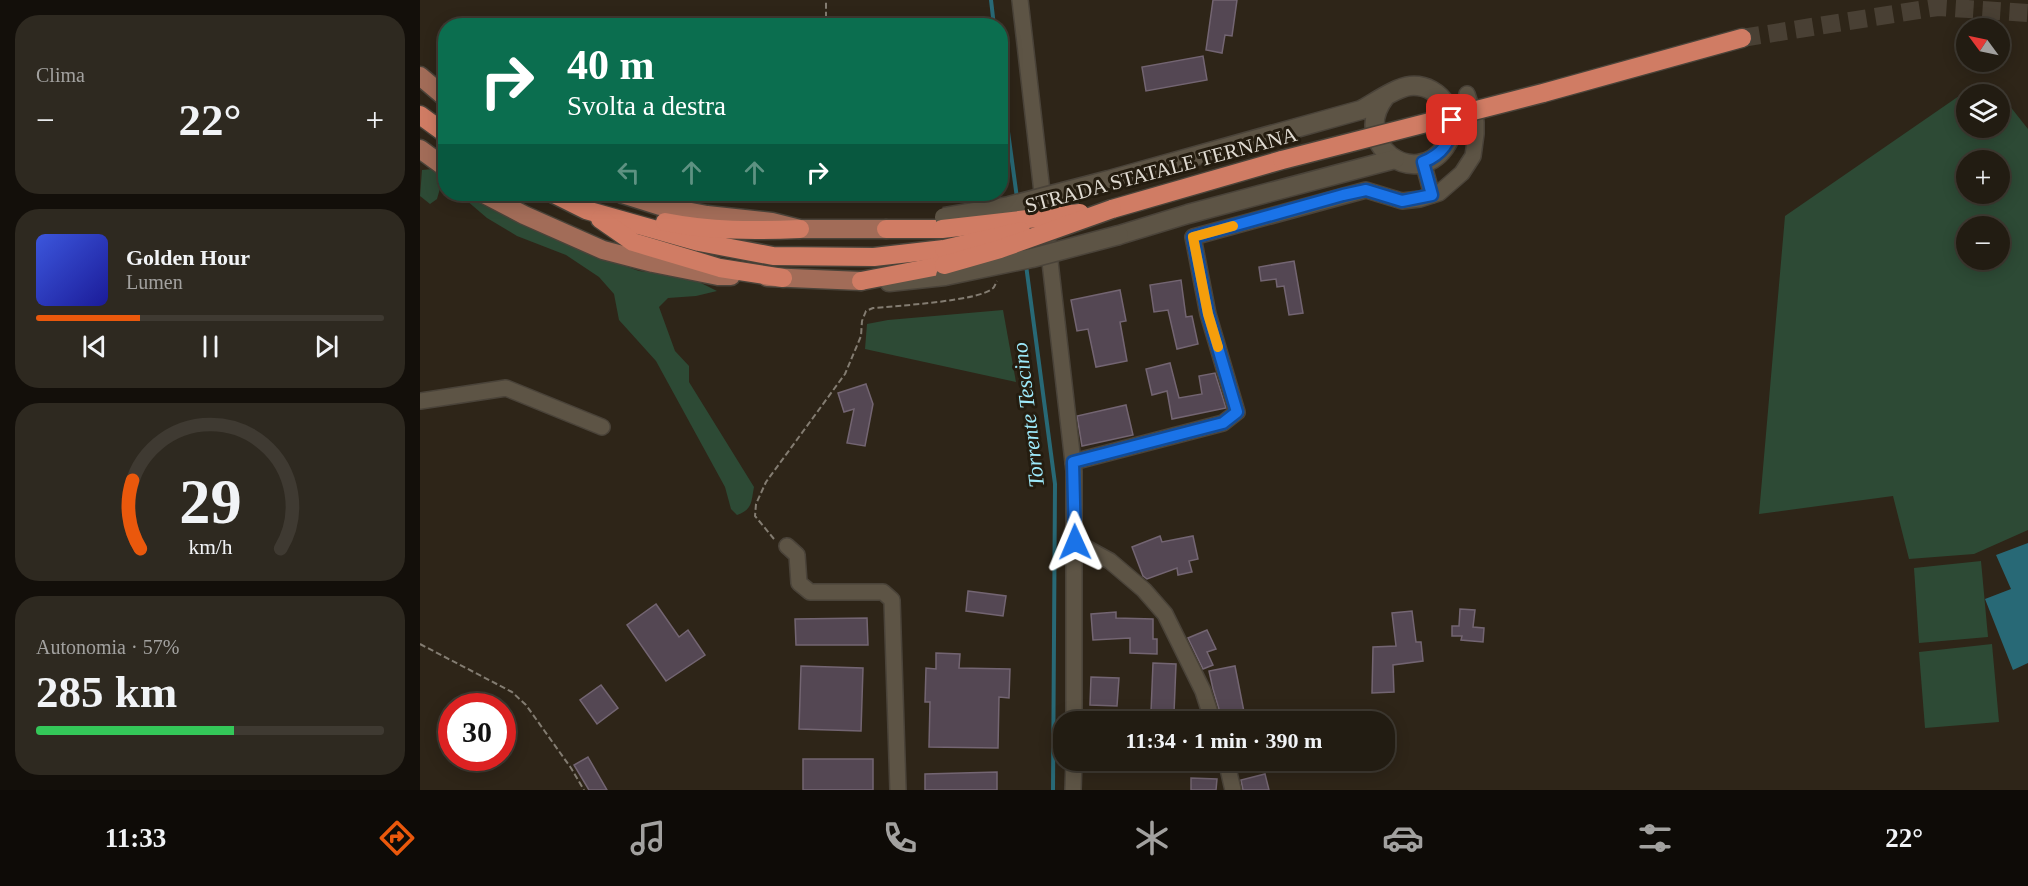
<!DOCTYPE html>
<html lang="it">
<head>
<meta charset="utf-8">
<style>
  body { margin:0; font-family:"Times New Roman",serif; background:#2e2920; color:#f1f3f6; height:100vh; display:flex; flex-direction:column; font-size:22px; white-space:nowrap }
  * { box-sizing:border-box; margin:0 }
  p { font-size:20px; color:#a2a19f }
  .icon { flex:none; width:33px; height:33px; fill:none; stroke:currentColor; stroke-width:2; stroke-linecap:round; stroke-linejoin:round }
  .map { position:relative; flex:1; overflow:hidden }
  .sheet { display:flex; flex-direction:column; gap:15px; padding:15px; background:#130f0a; width:420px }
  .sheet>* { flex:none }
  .guide { position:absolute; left:18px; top:18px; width:570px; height:183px; border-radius:24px; box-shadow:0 3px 15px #0003,0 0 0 2px #3f3a32; background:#0b6e4f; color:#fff; overflow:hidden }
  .needle { width:39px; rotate:303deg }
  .fabs { position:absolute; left:1536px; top:18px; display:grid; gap:12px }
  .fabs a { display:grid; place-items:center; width:54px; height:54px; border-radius:50%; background:#221c12; box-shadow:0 3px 15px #0003,0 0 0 2px #3f3a32; font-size:30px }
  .speed { position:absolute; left:18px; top:693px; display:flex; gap:12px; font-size:30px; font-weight:700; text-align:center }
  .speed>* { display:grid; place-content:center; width:78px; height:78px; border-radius:50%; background:#221c12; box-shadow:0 3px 15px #0003,0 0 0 2px #3f3a32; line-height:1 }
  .speed .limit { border:9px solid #d22; background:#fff; color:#111 }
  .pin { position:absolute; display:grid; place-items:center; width:51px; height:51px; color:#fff; margin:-26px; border-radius:12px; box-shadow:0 3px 9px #0006 }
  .me { position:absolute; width:66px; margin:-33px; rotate:359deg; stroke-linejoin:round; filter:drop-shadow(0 0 4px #0008) }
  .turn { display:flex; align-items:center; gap:21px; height:126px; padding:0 30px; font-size:27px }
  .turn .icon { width:78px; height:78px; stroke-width:2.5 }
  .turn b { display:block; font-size:42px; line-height:51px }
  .lanes { display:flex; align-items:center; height:57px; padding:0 30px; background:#0003; justify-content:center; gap:30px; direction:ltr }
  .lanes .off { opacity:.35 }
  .big { font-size:45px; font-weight:600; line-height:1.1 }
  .sheet .card { flex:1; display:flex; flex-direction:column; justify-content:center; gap:9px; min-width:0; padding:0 21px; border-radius:24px; background:#2e2920 }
  .sheet .dial { align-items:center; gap:0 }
  .dial svg { height:156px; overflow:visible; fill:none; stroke:#3f3a32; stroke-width:7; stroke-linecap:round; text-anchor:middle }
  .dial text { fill:#f1f3f6; stroke:none }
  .song { display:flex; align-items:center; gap:18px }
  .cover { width:72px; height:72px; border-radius:9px; background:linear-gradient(135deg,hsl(230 70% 55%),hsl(240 70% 35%)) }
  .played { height:6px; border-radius:3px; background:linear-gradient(90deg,#ea580c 30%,#3f3a32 30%) }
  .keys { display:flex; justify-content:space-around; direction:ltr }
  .heat { display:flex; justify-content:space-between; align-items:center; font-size:33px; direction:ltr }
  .charge { height:9px; border-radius:4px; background:linear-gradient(90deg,#34c759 57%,#3f3a32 0) }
  .trip { position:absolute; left:633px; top:711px; width:342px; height:60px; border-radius:24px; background:#221c12; box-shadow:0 3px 15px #0003,0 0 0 2px #3f3a32; font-weight:600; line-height:60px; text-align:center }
  .tab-bar { display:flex; height:96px; justify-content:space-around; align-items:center; background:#0e0b07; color:#a2a19f }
  .tab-bar .icon { width:42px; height:42px }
  .tab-bar .on { color:#ea580c }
  .tab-bar b { font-size:27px; color:#f1f3f6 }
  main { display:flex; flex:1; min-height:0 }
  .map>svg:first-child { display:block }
  .green { fill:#2d4a35; fill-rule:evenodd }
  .water { fill:#286976 }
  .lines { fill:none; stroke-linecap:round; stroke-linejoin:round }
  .stream { stroke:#286976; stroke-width:4 }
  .building { fill:#544753; stroke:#736572; stroke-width:1.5 }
  .highway-tunnel { stroke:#494034; stroke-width:18; stroke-dasharray:18 9; stroke-linecap:butt }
  .street-casing { stroke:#4a4339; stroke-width:18 }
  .secondary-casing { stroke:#4a4339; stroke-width:21 }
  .primary-casing { stroke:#4a4339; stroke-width:21 }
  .highway-casing { stroke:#4a4339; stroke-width:21 }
  .path { stroke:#837c71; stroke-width:2; stroke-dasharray:6 3; stroke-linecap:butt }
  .street { stroke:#5d5445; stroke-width:15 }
  .secondary { stroke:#5d5445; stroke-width:18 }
  .primary { stroke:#a26c58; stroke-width:18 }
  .highway { stroke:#d07c64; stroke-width:18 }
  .secondary-bridge-casing { stroke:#4a4339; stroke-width:21; stroke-linecap:butt }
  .highway-bridge-casing { stroke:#4a4339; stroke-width:21; stroke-linecap:butt }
  .secondary-bridge { stroke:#5d5445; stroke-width:18 }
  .highway-bridge { stroke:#d07c64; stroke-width:18 }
  .route-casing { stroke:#114b97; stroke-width:15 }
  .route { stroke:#1a73e8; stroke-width:10 }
  .slow { stroke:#f59e0b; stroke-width:10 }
  .labels { text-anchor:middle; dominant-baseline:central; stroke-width:6; stroke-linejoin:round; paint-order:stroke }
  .street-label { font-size:21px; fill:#dfdad1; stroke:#241c0f }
  .water-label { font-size:22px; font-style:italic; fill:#9eeafb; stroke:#241c0f }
</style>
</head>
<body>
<main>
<section class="sheet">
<div class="card"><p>Clima</p>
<div class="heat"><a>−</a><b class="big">22°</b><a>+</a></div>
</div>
<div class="card">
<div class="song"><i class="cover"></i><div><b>Golden Hour</b><p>Lumen</p></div></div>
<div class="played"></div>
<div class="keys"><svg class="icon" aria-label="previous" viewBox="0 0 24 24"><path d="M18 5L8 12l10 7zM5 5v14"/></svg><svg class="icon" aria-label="pause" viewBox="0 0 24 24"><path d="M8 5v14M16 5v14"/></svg><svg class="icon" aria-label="next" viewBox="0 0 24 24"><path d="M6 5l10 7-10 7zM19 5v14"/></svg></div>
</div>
<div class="card dial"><svg viewBox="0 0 100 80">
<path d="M14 69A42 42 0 1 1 86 69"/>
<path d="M14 69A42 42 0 0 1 10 34" stroke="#ea580c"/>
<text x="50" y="56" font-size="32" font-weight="700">29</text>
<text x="50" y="72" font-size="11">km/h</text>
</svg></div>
<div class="card"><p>Autonomia · 57%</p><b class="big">285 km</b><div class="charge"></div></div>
</section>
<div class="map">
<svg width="1608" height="790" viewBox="0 0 1608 790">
  <rect width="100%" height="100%" fill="#2e2518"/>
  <g class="green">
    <path d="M 1539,96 L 1546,97 L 1546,128 L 1580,128 L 1580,103 L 1589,105 L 1608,129 L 1608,530 L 1554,554 L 1489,559 L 1473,496 L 1339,514 L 1365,216 ZM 1580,160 L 1580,194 L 1546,194 L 1546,160 ZM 1580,226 L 1580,260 L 1546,260 L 1546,226 Z"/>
    <polygon points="13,169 25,176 25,186 21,185 17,199 10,204 0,196 2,170"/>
    <path d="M 39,194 L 55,194 L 162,251 L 219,271 L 267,276 L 297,291 L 276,296 L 248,298 L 239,307 L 255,351 L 269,366 L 269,382 L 334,487 C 331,502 333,509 317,515 L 311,509 L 305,487 L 236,361 L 199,320 L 194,294 L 179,277 L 146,255 L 97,236 L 67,218 Z"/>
    <polygon points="583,310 596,382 445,349 447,324 468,320"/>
    <polygon points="1561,561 1568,637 1499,643 1494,568"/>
    <polygon points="1572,644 1579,722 1505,728 1499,652"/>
  </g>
  <polygon class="water" points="1608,543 1608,663 1593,670 1565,599 1591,589 1576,555"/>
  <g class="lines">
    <g class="stream">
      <polyline points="571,0 574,26"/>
      <polyline points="580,73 597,198"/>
      <polyline points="606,265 635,484 633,790"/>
    </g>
  </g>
  <g class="building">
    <polygon points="793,0 817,0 812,36 805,35 802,53 786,50"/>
    <polygon points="783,56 787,80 726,91 722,67"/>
    <polygon points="874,261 883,313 869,315 864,286 857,287 856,279 841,281 839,267"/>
    <polygon points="761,280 766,317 772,316 778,344 757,349 748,310 734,312 730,285"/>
    <polygon points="700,290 706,321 700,322 707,361 676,367 668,329 657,331 651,300"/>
    <polygon points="750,363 759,398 782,394 779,376 795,373 806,408 752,419 747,391 732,395 726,369"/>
    <polygon points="446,384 453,404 445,446 427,443 434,409 424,412 418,393"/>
    <polygon points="706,405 713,435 662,446 657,416"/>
    <polygon points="740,536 742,542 773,536 778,559 769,561 772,572 758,575 757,568 727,579 723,576 712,547"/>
    <polygon points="548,591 586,596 583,616 546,611"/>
    <polygon points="236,604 259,637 268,630 285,655 246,681 207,625"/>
    <polygon points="1040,609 1055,610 1053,627 1064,628 1063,642 1041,640 1042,636 1032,636 1032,626 1039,626"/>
    <polygon points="992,611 996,642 1001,642 1003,661 973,665 974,692 952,693 953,647 976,646 972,613"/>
    <polygon points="696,612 696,618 733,619 733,639 737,639 737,654 710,653 710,638 673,640 671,614"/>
    <polygon points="447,618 448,645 376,645 375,619"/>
    <polygon points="787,630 796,649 787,652 793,665 783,669 768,638"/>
    <polygon points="516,653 540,654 539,668 590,669 589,698 579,697 578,748 509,747 510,702 505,702 506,668 516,669"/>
    <polygon points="733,663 756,664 754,713 731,712"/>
    <polygon points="381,666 443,668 441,731 379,729"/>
    <polygon points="815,666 826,722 808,722 807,715 801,716 793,689 789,671"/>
    <polygon points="671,677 699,678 697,706 670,705"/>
    <polygon points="181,685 198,708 177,724 160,700"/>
    <polygon points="168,757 187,790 169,790 154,765"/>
    <rect x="383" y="759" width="70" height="31"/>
    <polygon points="577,772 577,790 505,790 505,774"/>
    <polygon points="845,774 849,790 823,790 821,780"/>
    <polygon points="771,778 797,779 796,790 771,790"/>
  </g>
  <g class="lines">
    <polyline class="highway-tunnel" points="1322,38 1518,7 1608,13"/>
    <defs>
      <g id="street">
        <polyline points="600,0 654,471 654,722"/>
        <polyline points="1003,162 1012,195"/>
        <polyline points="0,401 86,388 182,427"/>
        <polyline points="653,462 803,423 817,412 788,314 773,237 946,190 982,201 1000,199 1019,193 1042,173 1053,156 1056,134 1056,122 1047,94"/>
        <polyline points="655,542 690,561 724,590 745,614 783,691 793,722"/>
        <polyline points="367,546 377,555 379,583 390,592 463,592 472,600 478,790"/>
        <polyline points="806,760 813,790"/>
        <polyline points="653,790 654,760"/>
      </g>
      <g id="secondary">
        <path d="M 689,180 L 941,110 C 954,103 977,87 990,86 C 1022,83 1044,120 1025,147 C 995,190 929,144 965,97"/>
        <polyline points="699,235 768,214 975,159"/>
        <polyline points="469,282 525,276"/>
      </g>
      <g id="primary">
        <polyline points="0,76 26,98"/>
        <polyline points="0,149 26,168"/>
        <polyline points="64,194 104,215 183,250 233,263 298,276 311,276"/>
        <polyline points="202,194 240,206 287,215 352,222 380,229 466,229"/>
        <polyline points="347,277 441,281"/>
      </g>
      <g id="highway">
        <polyline points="1123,93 1322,38"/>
        <polyline points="0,115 26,134"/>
        <polyline points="134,194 166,210 279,242 353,256 454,257 524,249"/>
        <polyline points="692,209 862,160"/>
        <polyline points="180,219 213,242 300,268 363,278"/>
        <path d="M 245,222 C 290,231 334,231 380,229"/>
        <polyline points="466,229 522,229"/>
        <polyline points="441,281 524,265"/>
      </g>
    </defs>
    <use href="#street" class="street-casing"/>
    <use href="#secondary" class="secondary-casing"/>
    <use href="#primary" class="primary-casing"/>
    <use href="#highway" class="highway-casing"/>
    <g class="path">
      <polyline points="402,26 406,17 406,0"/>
      <path d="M 354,539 L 335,516 L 336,504 L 346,482 L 425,374 L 441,336 L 442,321 L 446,311 L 453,308 C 476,306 557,301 572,289 C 575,287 575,284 577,281"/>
      <polyline points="0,644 92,692 106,705 151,768 164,790"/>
    </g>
    <use href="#street" class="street"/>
    <use href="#secondary" class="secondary"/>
    <use href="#primary" class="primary"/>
    <use href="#highway" class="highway"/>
    <defs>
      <g id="secondary-bridge">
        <polyline points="524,217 589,206 689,180"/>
        <polyline points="525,276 612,258 699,235"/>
      </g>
      <g id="highway-bridge">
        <polyline points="862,160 1123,93"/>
        <polyline points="522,229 660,213"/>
        <polyline points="524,249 601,231"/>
        <polyline points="524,265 580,249 692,209"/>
      </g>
    </defs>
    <use href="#secondary-bridge" class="secondary-bridge-casing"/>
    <use href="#highway-bridge" class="highway-bridge-casing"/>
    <use href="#secondary-bridge" class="secondary-bridge"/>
    <use href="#highway-bridge" class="highway-bridge"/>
  </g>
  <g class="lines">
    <defs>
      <path id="route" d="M 655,542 L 653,462 L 803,423 L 817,412 L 788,314 L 773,237 L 923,195 L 946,190 L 982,201 L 1012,195 L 1003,162 C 1021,155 1033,141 1032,120"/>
    </defs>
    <use href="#route" class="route-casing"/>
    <use href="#route" class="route"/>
    <polyline class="slow" points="798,347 788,314 773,237 813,226"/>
  </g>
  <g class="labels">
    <g class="street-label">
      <text transform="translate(741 170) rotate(-15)">STRADA STATALE TERNANA</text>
    </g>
    <g class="water-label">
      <text transform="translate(608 415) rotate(-97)">Torrente Tescino</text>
    </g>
  </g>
</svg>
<div class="fabs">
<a><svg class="needle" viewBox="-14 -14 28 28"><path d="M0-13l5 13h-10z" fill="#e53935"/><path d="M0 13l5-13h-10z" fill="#a2a19f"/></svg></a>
<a><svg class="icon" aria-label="layers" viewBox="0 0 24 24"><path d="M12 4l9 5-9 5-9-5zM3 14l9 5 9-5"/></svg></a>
<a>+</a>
<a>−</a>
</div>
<div class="speed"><div class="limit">30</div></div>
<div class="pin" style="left:1032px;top:120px;background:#d93025"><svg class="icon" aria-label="arrive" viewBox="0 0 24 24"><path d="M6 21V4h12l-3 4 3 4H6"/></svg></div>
<svg class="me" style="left:655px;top:542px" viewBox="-20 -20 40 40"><path d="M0-17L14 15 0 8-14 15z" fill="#1a73e8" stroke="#fff" stroke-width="4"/></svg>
<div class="trip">11:34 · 1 min · 390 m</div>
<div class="guide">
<div class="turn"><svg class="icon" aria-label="right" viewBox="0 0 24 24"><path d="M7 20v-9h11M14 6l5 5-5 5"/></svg><div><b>40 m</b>Svolta a destra</div></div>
<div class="lanes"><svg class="icon off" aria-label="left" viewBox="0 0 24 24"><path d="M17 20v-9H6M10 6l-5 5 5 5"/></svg><svg class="icon off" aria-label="ahead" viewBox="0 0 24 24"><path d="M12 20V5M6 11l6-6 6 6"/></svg><svg class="icon off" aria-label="ahead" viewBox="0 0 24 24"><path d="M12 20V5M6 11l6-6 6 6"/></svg><svg class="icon" aria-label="right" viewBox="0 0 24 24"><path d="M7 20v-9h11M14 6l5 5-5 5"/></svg></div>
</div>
</div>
</main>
<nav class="tab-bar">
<b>11:33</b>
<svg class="icon on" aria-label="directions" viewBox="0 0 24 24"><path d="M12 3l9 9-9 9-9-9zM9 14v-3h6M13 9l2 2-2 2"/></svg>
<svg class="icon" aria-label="music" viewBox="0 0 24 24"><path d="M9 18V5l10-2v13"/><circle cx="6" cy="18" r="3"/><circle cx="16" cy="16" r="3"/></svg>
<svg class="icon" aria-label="phone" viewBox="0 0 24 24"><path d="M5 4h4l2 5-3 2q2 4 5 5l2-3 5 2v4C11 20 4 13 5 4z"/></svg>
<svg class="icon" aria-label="climate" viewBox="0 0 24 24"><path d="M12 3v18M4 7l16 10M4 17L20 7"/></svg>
<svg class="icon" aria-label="car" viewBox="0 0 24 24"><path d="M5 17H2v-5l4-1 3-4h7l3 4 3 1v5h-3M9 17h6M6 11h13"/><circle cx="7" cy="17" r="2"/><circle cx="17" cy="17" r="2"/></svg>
<svg class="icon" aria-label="filters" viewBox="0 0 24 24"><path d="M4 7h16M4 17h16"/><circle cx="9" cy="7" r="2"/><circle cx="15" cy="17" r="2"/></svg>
<b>22°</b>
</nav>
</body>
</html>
